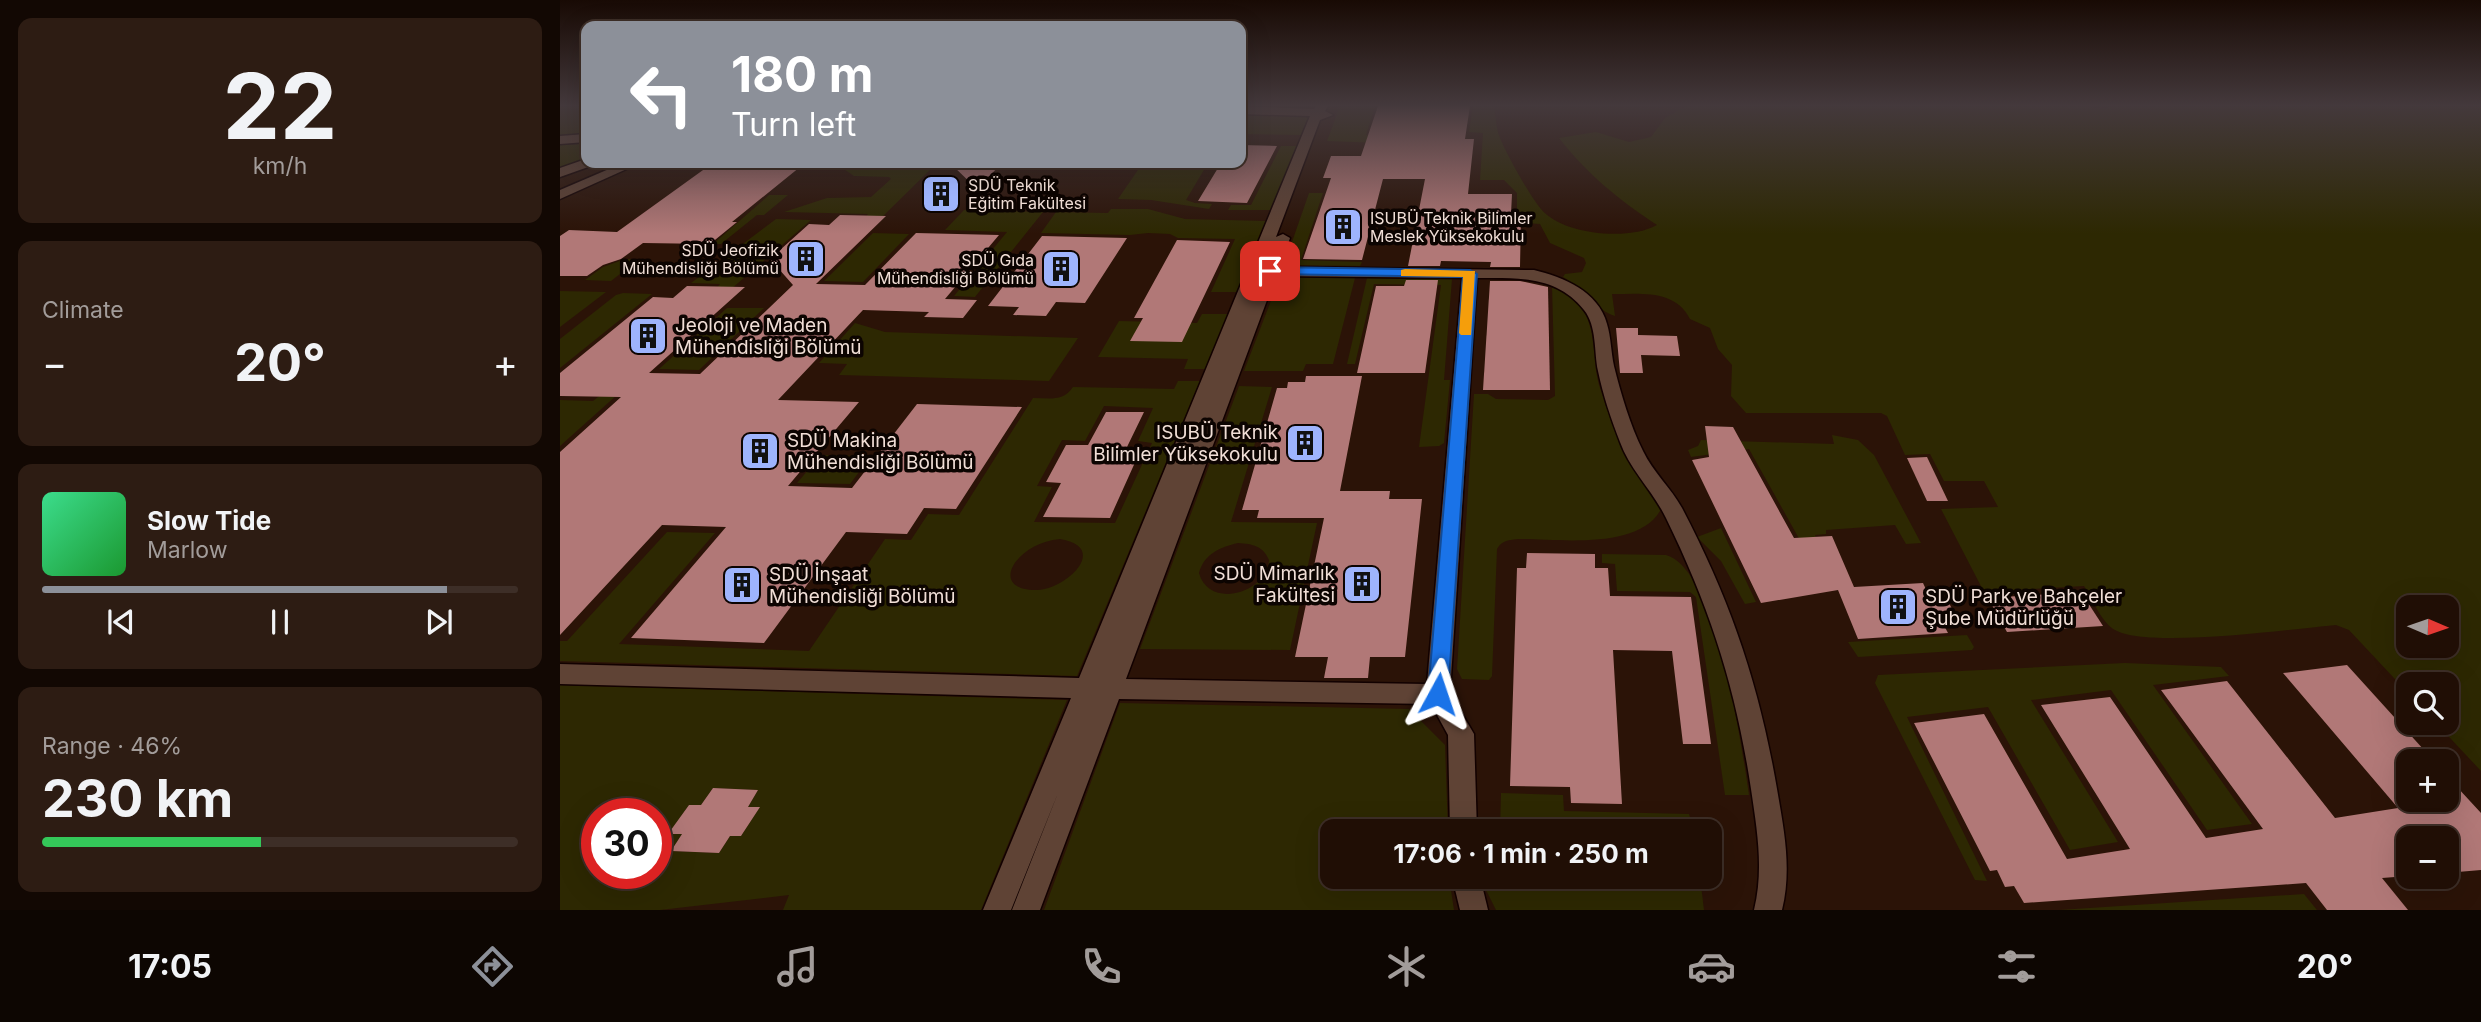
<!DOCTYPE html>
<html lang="en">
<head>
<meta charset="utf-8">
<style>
  body { margin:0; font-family:Inter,sans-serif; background:#2d1c13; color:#f1f3f6; height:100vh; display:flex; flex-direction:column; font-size:26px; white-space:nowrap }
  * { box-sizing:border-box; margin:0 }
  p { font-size:23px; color:#a29c9a }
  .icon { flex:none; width:38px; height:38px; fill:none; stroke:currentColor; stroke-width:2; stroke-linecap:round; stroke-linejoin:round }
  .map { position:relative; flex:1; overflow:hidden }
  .sheet { display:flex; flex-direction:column; gap:18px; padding:18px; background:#120803; width:560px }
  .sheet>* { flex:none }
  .guide { position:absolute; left:21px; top:21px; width:665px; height:147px; border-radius:14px; box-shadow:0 7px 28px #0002,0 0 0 2px #3d2e27; background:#8c9099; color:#fff; overflow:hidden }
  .needle { width:46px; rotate:92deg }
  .fabs { position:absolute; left:1836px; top:595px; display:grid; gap:14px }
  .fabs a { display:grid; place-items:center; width:63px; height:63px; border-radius:14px; background:#200e05; box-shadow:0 7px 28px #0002,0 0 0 2px #3d2e27; font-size:35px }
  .speed { position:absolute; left:21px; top:798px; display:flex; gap:14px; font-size:35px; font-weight:700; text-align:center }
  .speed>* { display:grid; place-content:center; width:91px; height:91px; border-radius:50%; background:#200e05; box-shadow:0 7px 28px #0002,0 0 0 2px #3d2e27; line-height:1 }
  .speed .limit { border:10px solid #d22; background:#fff; color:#111 }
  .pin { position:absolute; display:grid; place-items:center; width:60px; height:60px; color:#fff; margin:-30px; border-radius:14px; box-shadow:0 4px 10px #0006 }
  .me { position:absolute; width:77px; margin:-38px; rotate:5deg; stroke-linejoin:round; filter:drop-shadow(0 0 5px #0008) }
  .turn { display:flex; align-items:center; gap:24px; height:147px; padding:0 35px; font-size:32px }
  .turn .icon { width:91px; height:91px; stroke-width:2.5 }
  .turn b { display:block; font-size:49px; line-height:60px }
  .big { font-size:52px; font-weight:700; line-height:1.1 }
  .sheet .widget { flex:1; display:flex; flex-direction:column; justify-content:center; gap:10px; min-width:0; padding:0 24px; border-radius:14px; background:#2d1c13 }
  .sheet .dial { align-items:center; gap:0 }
  .dial b { font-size:91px; line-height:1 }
  .song { display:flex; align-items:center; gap:21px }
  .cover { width:84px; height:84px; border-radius:10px; background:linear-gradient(135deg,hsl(150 70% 55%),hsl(130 70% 35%)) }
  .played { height:7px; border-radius:4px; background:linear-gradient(90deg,#8c9099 85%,#3d2e27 85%) }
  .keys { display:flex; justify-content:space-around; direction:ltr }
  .heat { display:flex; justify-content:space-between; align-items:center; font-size:38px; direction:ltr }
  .charge { height:10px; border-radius:5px; background:linear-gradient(90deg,#34c759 46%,#3d2e27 0) }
  .trip { position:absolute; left:760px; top:819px; width:402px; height:70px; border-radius:14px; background:#200e05; box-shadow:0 7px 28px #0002,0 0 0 2px #3d2e27; font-weight:700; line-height:70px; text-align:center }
  .tabs { display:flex; height:112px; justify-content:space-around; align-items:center; background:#0d0602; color:#a29c9a }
  .tabs .icon { width:49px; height:49px }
  .tabs .current { color:#8c9099 }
  .tabs b { font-size:32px; color:#f1f3f6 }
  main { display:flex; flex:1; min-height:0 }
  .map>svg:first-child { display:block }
  .green { fill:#2d2802; fill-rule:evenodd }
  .building { fill:#b17877 }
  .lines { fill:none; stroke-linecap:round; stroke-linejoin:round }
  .street-casing { stroke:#120100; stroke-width:3 }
  .street { fill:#5f4335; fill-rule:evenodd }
  .route { fill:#1a73e8; stroke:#114b97; stroke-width:2 }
  .slow { fill:#f59e0b }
  .labels { text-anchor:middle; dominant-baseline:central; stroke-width:7; stroke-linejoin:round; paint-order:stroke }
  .far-poi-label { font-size:16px; fill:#f0ded6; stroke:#0c0401; text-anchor:start }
  .poi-label { font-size:19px; fill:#f0ded6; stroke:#0c0401; text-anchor:start }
</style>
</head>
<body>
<main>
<section class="sheet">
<div class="widget dial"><b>22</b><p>km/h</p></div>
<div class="widget"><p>Climate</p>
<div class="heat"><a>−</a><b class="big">20°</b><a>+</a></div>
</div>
<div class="widget">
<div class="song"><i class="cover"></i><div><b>Slow Tide</b><p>Marlow</p></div></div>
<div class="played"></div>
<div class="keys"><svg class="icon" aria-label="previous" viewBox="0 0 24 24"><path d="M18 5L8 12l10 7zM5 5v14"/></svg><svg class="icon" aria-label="pause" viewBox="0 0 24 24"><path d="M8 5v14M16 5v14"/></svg><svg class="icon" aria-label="next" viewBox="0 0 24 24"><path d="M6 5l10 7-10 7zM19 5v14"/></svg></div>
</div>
<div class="widget"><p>Range · 46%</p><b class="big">230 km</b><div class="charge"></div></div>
</section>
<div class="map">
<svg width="1921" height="910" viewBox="0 0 1921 910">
  <rect width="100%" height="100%" fill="#2b1307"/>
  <g class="green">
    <polygon points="0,106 26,106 26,138 0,140"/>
    <polygon points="780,106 815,106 806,135 860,136 873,145 767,141"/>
    <path d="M 913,106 L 934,106 C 936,117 936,129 940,138 C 947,155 969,195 981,209 C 1002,235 1069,241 1097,225 C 1059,200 1027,174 999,138 L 1036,132 L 1069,142 L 1091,137 L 1105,118 L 1126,106 L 1524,106 L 1545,110 L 1549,106 L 1921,106 L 1921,771 L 1876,723 L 1886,723 L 1886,684 L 1848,684 L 1848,693 L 1789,630 L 1776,625 C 1732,629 1588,649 1555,630 C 1542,623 1532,599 1524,586 L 1424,592 L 1381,509 L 1438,507 L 1424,481 L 1384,481 L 1370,454 L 1345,455 L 1327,416 L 1321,413 L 1186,413 L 1171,396 L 1172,365 L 1158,349 L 1150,328 L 1130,319 C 1115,289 1081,294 1052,294 L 1055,316 C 1037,311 1021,287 1003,277 L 1005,274 L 1022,272 L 1026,263 L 1024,258 L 990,243 L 980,224 L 966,223 L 966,212 L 957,212 L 957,193 L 944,180 L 920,180 L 923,133 L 909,132 ZM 1848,607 L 1886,607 L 1886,646 L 1848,646 Z"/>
    <polygon points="681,113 738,115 748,118 741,135 681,134"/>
    <polygon points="26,144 26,163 0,173 0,145"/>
    <polygon points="721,146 737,146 711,210 668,210 671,205 691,205"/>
    <polygon points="286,163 316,163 314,165 328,165 326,169 359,170 363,166 373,167 320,219 304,219 308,214 224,212 267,198 311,197 331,179 329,177 294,176 281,167"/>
    <polygon points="610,163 648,163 626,200 635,203 652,204 649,209 591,200 558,199 580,167 606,168"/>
    <polygon points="749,193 763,193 741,260 802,262 800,266 724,265"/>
    <polygon points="209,195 228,195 204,215 197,215 161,244 153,244"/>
    <polygon points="551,209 588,209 625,219 706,221 677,292 651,292 675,239 618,238 610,234 588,233 570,235 481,233 496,212 548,213"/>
    <polygon points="404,210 483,212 415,297 394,296 447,232 385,230"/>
    <polygon points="216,219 251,220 170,290 155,290 160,284 131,283"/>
    <polygon points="313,233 349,234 303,282 264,281"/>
    <polygon points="65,259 79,259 51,281 25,280 43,267"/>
    <polygon points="720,277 795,278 773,364 746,364 743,371 684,371"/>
    <polygon points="807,278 892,279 884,380 890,380 884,443 879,446 859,447 881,285 814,284 795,364 787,364"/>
    <path d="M 992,286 C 1000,288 1005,291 1011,296 C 1041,321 1029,357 1041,391 C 1048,413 1056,436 1066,457 C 1076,476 1098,489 1100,511 C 1077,550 998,539 959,539 C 949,540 942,540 937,549 L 932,676 L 929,680 L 902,679 L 897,669 L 914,394 L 928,394 L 936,399 L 988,400 L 995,396 Z"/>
    <polygon points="0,291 46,292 0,327"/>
    <polygon points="63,293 92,294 0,368 0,339 56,295"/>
    <polygon points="167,308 204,308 139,370 99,369"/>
    <polygon points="642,314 668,314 646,369 624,369 628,359 538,357 559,321 637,323"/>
    <polygon points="295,323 325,332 518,338 489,381 279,375 287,364 259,363"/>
    <path d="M 618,381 L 640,381 L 517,676 L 0,661 L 0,641 L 7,641 L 107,532 L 155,533 L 59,644 L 249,651 L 325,539 L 351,540 L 368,514 L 399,515 L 473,398 C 489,398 503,402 513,387 L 614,389 ZM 544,406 L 593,408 L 578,441 L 592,443 L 555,523 L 474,522 L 492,487 L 477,486 L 502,440 L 525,441 ZM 500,539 C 550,547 507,589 477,590 C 427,591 455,543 500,539 Z"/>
    <path d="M 679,386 L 712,387 L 671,522 L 757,523 L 730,650 L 580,649 ZM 678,543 C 693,544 703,546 709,560 C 707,593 649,610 639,573 C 644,554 660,547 678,543 Z"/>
    <polygon points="42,394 58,394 0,446 0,400 33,401"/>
    <polygon points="1272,435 1298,440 1314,455 1361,543 1346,544 1335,525 1266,530 1266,534 1255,535 1261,550 1246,551 1189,449 1131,457 1128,450 1138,446 1141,440 1274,444"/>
    <polygon points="261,455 311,456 290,484 237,483"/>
    <polygon points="1161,528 1196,602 1185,604 1161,561 1137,537"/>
    <path d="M 1042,554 L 1106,555 C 1157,569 1182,747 1189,795 L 1165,795 L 1136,597 L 1130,592 L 1057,591 L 1055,564 L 1042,563 Z"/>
    <polygon points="1407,635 1414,647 1412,650 1298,657 1288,642"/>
    <polygon points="1565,663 1661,667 1669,676 1593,685 1692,824 1647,830 1551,690 1471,700 1558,842 1510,850 1428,707 1347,717 1427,881 1415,880 1315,683 1318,675"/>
    <path d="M 0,685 L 507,700 L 421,910 L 223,910 L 229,895 L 100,910 L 0,910 ZM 153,788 L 198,790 L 188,807 L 199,808 L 181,836 L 170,836 L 159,853 L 111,851 L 122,834 L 109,833 L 129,805 L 141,805 ZM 37,814 L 96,814 L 96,873 L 37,873 Z"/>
    <polygon points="560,703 849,709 885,745 888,831 772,831 772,877 889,877 894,910 484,910"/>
    <polygon points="941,793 1003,795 1004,811 1129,814 1134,831 940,831"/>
    <polygon points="923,877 1140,877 1144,910 936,910 926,890"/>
    <polygon points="1744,894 1757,910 1499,910"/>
  </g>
  <g class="building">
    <polygon points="818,106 910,106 905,139 914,139 908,194 952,194 951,214 961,214 960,267 930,267 931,262 881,261 880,266 848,266 865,179 823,179 802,260 743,259 771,178 763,178 771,156 801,156"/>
    <polygon points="681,145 717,146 687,203 638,201 661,163 681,163"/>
    <polygon points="390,163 442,163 417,189"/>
    <polygon points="150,165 240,167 172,222 177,222 150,244 83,243 61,259 43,265 27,276 0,276 0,236 9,230 57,232"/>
    <polygon points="280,215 326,216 256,284 305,285 356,233 439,235 385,299 417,300 403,318 364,317 369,312 303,310 218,400 299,402 228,486 292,488 357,404 462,407 396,509 364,508 347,534 286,532 204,643 71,638 166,527 102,525 0,635 0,452 61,397 0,396 0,373 93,297 113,298 127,286 185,287 89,373 140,374 233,285 210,259 249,224 269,225"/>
    <polygon points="482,236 567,238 525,303 496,302 486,316 453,315 459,307 428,306"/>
    <polygon points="617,240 670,242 622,342 570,341 583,318 574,318"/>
    <polygon points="846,280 878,280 865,373 797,373 816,286 844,286"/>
    <polygon points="930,281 960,281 988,287 990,390 923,390"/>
    <polygon points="1056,328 1078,328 1078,335 1117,336 1120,356 1081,355 1083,373 1060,373"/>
    <polygon points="746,376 802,376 780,491 830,491 829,499 862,499 845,657 810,657 808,678 764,678 768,657 735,657 764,518 697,518 699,510 682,510 717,388 727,388 728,382 745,382"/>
    <polygon points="546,412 584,412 567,447 582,447 550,518 483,517 501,483 486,482 506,445 528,445"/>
    <polygon points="1145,426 1173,427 1234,538 1272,536 1294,587 1363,583 1370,598 1386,597 1395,615 1379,616 1388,633 1298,639 1278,590 1201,603 1132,460 1149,457"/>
    <polygon points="1367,457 1388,501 1367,501 1347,458"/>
    <polygon points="967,553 1035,554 1035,568 1048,568 1050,596 1131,597 1151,744 1123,744 1112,651 1053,650 1062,804 1011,803 1010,787 950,786 957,568 966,568"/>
    <polygon points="1521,592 1543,626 1447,632 1428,598"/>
    <polygon points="1787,665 1874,761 1848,761 1848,800 1886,800 1886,775 1921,813 1921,870 1886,873 1886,838 1848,838 1848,876 1822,878 1848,910 1767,910 1746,883 1464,903 1454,886 1445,887 1437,870 1430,871 1354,723 1424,714 1507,859 1570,849 1481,705 1550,697 1646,838 1703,829 1601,690 1667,681 1775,818 1838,808 1723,673"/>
    <polygon points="153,788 198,790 188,807 200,807 181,836 170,836 159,853 111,851 122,834 108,834 129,805 141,805"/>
  </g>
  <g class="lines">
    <defs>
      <g id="street">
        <path d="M 681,106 L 754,109 L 756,106 L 768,106 L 765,111 L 773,115 L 760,120 L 716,237 L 723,234 L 730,238 L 720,267 L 974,270 C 1003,277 1038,291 1047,324 C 1051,337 1051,352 1054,366 C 1061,394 1070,425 1083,451 C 1093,472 1111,488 1122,508 C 1171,602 1199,684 1217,789 C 1224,830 1232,869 1222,910 L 1194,910 C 1204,869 1197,830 1191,789 C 1176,689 1151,610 1106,518 C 1093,491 1070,470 1060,442 C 1051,419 1043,395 1038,371 C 1034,352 1037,326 1024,310 C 997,275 956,278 917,278 L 890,693 L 914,734 L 917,831 L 890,831 L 888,735 L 871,704 L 559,699 L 480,910 L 452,910 L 498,793 L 451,910 L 423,910 L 511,698 L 0,684 L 0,664 L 519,678 L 750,116 L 681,114 ZM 716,276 L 902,278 L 867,684 L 566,679 Z"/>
        <polygon points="26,134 26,142 0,144 0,136"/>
        <polygon points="26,159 26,163 32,163 31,166 0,177 0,168"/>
        <polygon points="63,163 80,163 0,199 0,190"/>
        <polygon points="892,877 920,877 928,910 900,910"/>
      </g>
    </defs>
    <use href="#street" class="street-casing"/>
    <use href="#street" class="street"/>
  </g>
  <linearGradient id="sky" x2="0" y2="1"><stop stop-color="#180a04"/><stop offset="0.45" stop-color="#44393c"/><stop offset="1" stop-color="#44393c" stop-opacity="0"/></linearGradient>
  <rect width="1921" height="234" fill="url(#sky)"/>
  <polygon class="route" points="710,267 910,270 917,274 888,694 885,700 878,702 871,700 868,694 903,277 706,274 704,271"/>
  <polygon class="slow" points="845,269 915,271 911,335 901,335 899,333 903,277 841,276 841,270"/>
  <defs>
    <symbol id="building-square" viewBox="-11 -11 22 22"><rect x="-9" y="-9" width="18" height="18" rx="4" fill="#9eb4fd" stroke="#0c0401"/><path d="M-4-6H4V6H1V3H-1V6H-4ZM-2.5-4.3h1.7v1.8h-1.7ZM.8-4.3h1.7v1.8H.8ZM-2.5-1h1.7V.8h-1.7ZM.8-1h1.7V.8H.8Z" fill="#111"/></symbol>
  </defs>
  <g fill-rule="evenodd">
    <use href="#building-square" x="359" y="172" width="44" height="44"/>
    <use href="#building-square" x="761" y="205" width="44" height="44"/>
    <use href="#building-square" x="224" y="237" width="44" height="44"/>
    <use href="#building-square" x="479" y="247" width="44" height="44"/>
    <use href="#building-square" x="66" y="314" width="44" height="44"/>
    <use href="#building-square" x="723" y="421" width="44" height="44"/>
    <use href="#building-square" x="178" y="429" width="44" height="44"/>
    <use href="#building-square" x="780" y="562" width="44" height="44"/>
    <use href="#building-square" x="160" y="563" width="44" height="44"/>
    <use href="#building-square" x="1316" y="585" width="44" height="44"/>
  </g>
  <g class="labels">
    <g class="far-poi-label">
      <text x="408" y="185">SDÜ Teknik<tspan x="408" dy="18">Eğitim Fakültesi</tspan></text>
      <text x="810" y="218">ISUBÜ Teknik Bilimler<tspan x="810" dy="18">Meslek Yüksekokulu</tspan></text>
      <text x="219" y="250" text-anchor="end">SDÜ Jeofizik<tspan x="219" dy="18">Mühendisliği Bölümü</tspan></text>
      <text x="474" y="260" text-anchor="end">SDÜ Gıda<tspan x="474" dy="18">Mühendisliği Bölümü</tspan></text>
    </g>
    <g class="poi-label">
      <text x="115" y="325">Jeoloji ve Maden<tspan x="115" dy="22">Mühendisliği Bölümü</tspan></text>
      <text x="718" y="432" text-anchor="end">ISUBÜ Teknik<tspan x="718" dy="22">Bilimler Yüksekokulu</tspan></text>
      <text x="227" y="440">SDÜ Makina<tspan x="227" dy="22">Mühendisliği Bölümü</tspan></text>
      <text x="775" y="573" text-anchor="end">SDÜ Mimarlık<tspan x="775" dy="22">Fakültesi</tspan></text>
      <text x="209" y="574">SDÜ İnşaat<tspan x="209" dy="22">Mühendisliği Bölümü</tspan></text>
      <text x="1365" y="596">SDÜ Park ve Bahçeler<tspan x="1365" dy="22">Şube Müdürlüğü</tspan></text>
    </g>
  </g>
</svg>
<div class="fabs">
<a><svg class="needle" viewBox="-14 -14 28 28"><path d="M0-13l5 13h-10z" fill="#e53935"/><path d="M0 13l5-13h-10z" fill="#a29c9a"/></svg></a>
<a><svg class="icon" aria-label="search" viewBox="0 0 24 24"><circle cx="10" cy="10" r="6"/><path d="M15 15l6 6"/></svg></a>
<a>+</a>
<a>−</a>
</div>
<div class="speed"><div class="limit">30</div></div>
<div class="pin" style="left:710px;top:271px;background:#d93025"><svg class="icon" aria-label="arrive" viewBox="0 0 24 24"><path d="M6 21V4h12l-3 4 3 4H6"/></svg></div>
<svg class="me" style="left:878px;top:694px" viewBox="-20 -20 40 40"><path d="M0-17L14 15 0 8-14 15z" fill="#1a73e8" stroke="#fff" stroke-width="4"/></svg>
<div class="trip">17:06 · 1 min · 250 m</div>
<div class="guide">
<div class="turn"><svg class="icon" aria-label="left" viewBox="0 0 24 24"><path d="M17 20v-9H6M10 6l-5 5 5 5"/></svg><div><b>180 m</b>Turn left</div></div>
</div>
</div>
</main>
<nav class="tabs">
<b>17:05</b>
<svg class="icon current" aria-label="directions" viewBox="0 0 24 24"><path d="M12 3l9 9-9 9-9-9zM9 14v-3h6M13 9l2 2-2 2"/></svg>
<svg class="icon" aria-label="music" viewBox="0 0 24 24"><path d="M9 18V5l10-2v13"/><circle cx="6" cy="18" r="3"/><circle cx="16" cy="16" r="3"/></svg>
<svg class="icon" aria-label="phone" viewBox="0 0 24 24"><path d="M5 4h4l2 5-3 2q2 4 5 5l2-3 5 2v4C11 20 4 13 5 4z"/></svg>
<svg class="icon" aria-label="climate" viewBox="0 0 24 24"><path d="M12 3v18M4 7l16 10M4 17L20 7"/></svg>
<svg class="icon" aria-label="car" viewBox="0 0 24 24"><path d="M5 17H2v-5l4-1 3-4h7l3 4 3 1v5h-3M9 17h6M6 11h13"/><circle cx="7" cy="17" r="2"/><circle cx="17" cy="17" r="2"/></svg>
<svg class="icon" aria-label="filters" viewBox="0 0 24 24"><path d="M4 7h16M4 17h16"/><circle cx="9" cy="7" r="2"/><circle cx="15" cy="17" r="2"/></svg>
<b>20°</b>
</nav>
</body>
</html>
